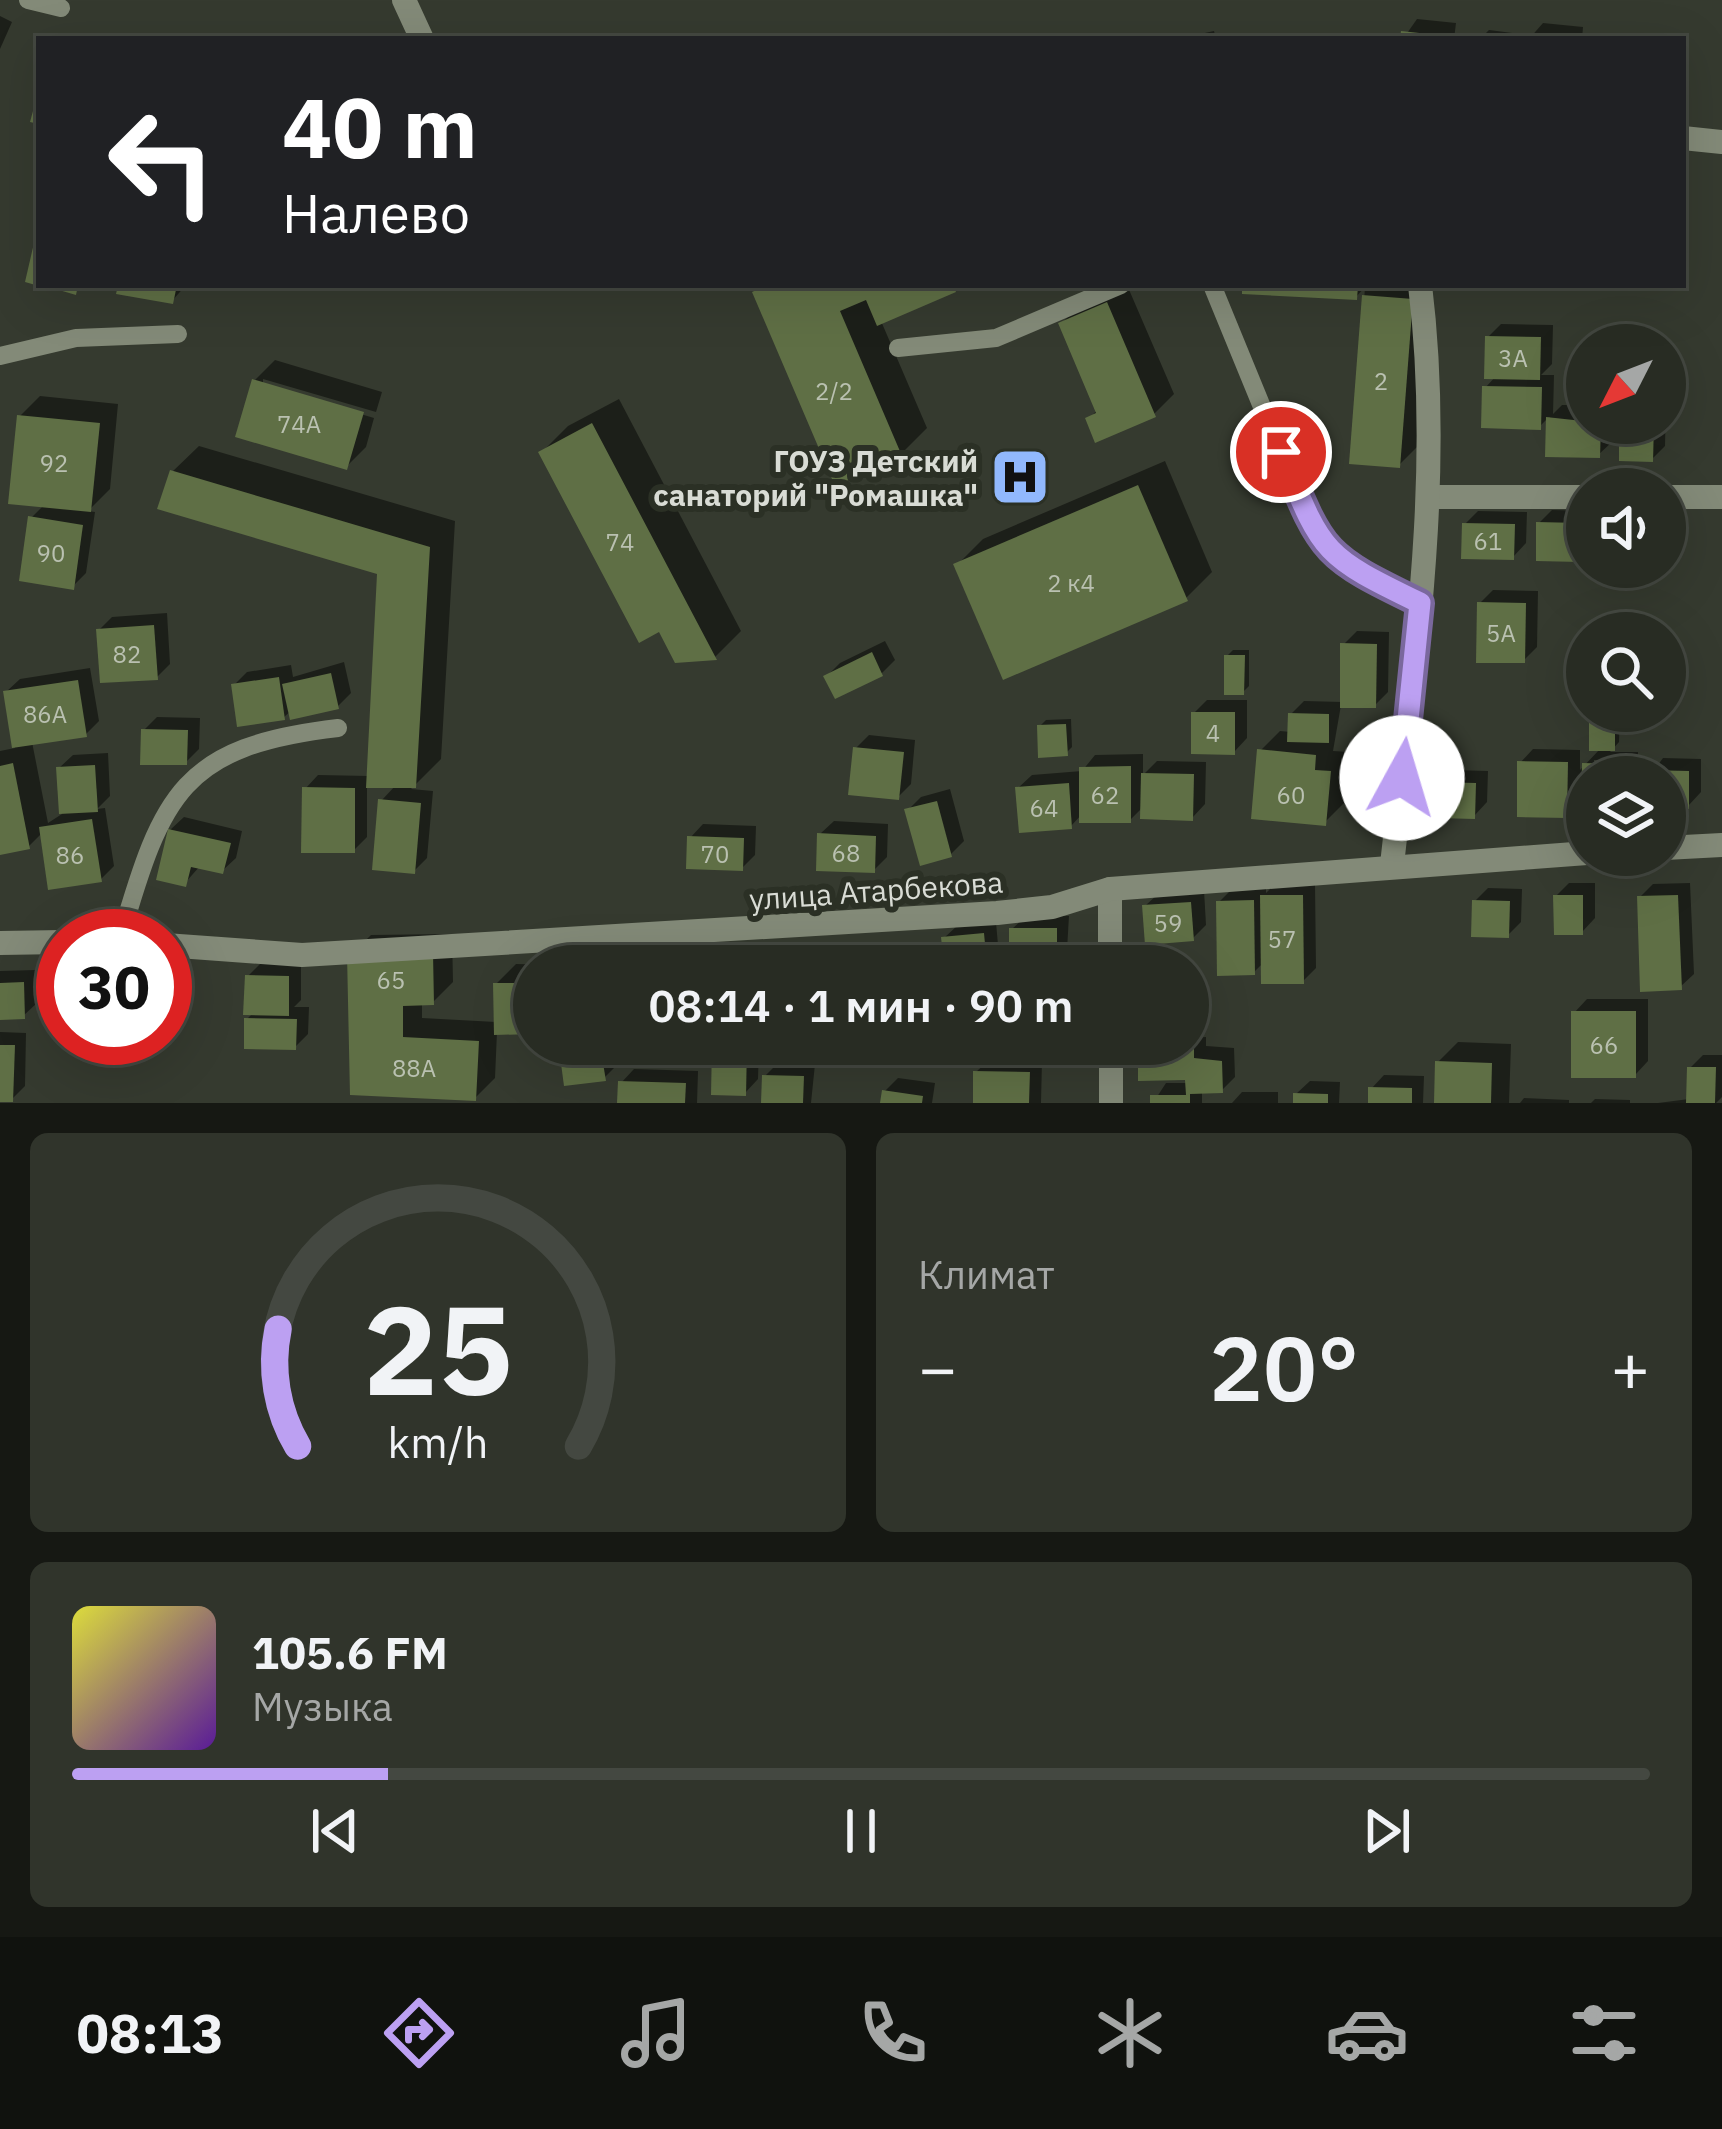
<!DOCTYPE html>
<html lang="ru">
<head>
<meta charset="utf-8">
<style>
  body { margin:0; font-family:"IBM Plex Sans",sans-serif; background:#30342b; color:#f1f3f6; height:100vh; display:flex; flex-direction:column; font-size:45px; white-space:nowrap }
  * { box-sizing:border-box; margin:0 }
  p { font-size:39px; color:#a5a7a6 }
  .icon { flex:none; width:66px; height:66px; fill:none; stroke:currentColor; stroke-width:2; stroke-linecap:round; stroke-linejoin:round }
  .map { position:relative; height:1103px; overflow:hidden }
  .drawer { display:flex; flex-direction:column; gap:30px; padding:30px; background:#161813; flex:1 }
  .drawer>* { flex:none }
  .hud { position:absolute; left:36px; top:36px; width:1650px; height:252px; border-radius:0px; box-shadow:0 12px 48px #0002,0 0 0 3px #444841; background:#202124; color:#fff; overflow:hidden }
  .needle { width:78px; rotate:228deg }
  .tools { position:absolute; left:1566px; top:324px; display:grid; gap:24px }
  .tools a { display:grid; place-items:center; width:120px; height:120px; border-radius:50%; background:#282c23; box-shadow:0 12px 48px #0002,0 0 0 3px #444841; font-size:60px }
  .speed { position:absolute; left:36px; top:909px; display:flex; gap:24px; font-size:60px; font-weight:700; text-align:center }
  .speed>* { display:grid; place-content:center; width:156px; height:156px; border-radius:50%; background:#282c23; box-shadow:0 12px 48px #0002,0 0 0 3px #444841; line-height:1 }
  .speed .limit { border:18px solid #d22; background:#fff; color:#111 }
  .pin { position:absolute; display:grid; place-items:center; width:102px; height:102px; color:#fff; margin:-51px; border:6px solid #fff; border-radius:50%; box-shadow:0 3px 12px #0007 }
  .me { position:absolute; width:132px; margin:-66px; rotate:6deg; stroke-linejoin:round; filter:drop-shadow(0 0 9px #0008) }
  .turn { display:flex; align-items:center; gap:42px; height:252px; padding:0 48px; font-size:54px }
  .turn .icon { width:156px; height:156px; stroke-width:2.5 }
  .turn b { display:block; font-size:84px; line-height:102px }
  .big { font-size:90px; font-weight:600; line-height:1.1 }
  .drawer .tile { flex:1; display:flex; flex-direction:column; justify-content:center; gap:18px; min-width:0; padding:0 42px; border-radius:18px; background:#30342b }
  .drawer .dial { align-items:center; gap:0 }
  .dial svg { height:312px; overflow:visible; fill:none; stroke:#444841; stroke-width:7; stroke-linecap:round; text-anchor:middle }
  .dial text { fill:#f1f3f6; stroke:none }
  .song { display:flex; align-items:center; gap:36px }
  .cover { width:144px; height:144px; border-radius:18px; background:linear-gradient(135deg,hsl(60 70% 55%),hsl(270 70% 35%)) }
  .played { height:12px; border-radius:6px; background:linear-gradient(90deg,#bca0f2 20%,#444841 20%) }
  .keys { display:flex; justify-content:space-around; direction:ltr }
  .heat { display:flex; justify-content:space-between; align-items:center; font-size:66px; direction:ltr }
  .drawer .tiles { flex:1; display:grid; gap:30px; grid-template-columns:1fr 1fr }
  .tile:last-child { grid-column:span 2 }
  .trip { position:absolute; left:513px; top:945px; width:696px; height:120px; border-radius:60px; background:#282c23; box-shadow:0 12px 48px #0002,0 0 0 3px #444841; font-weight:600; line-height:120px; text-align:center }
  .dock { display:flex; height:192px; justify-content:space-around; align-items:center; background:#10120e; color:#a5a7a6 }
  .dock .icon { width:84px; height:84px }
  .dock .current { color:#bca0f2 }
  .dock b { font-size:54px; color:#f1f3f6 }
  .map>svg:first-child { display:block }
  .shadow { fill:#0007 }
  .building { fill:#5f6f45 }
  .lines { fill:none; stroke-linecap:round; stroke-linejoin:round }
  .service { stroke:#838a78; stroke-width:18 }
  .minor { stroke:#838a78; stroke-width:24 }
  .route-casing { stroke:#7a689d; stroke-width:30 }
  .route { stroke:#bca0f2; stroke-width:21 }
  .labels { text-anchor:middle; dominant-baseline:central; stroke-width:12; stroke-linejoin:round; paint-order:stroke }
  .number-label { font-size:24px; fill:#bac1b1 }
  .poi-label { font-size:30px; font-weight:bold; fill:#d9dcd5; stroke:#2b3025; text-anchor:end }
  .street-label { font-size:30px; fill:#d9dcd5; stroke:#2b3025 }
</style>
</head>
<body>
<div class="map">
<svg width="1722" height="1103" viewBox="0 0 1722 1103">
  <rect width="100%" height="100%" fill="#353a2f"/>
  <g class="shadow">
    <polygon points="0,16 12,22 0,49"/>
    <polygon points="1417,19 1456,23 1454,39 1403,39"/>
    <polygon points="1543,23 1583,27 1582,39 1529,39"/>
    <polygon points="1489,30 1520,34 1519,39 1480,39"/>
    <polygon points="1214,31 1216,39 1188,39 1191,36"/>
    <polygon points="121,285 186,285 172,301"/>
    <polygon points="763,285 959,285 881,321 927,428 901,454 755,293"/>
    <polygon points="1127,285 1174,394 1154,414 1089,419 1098,409 1061,324 1081,304"/>
    <polygon points="1245,285 1431,285 1419,445 1399,465 1353,461 1365,287 1356,297"/>
    <polygon points="1501,324 1553,325 1552,364 1541,375 1554,375 1553,414 1562,405 1587,405 1587,423 1612,423 1612,442 1598,455 1549,417 1539,427 1485,388 1496,376 1488,337"/>
    <polygon points="275,360 382,392 376,412 263,379 263,385 374,418 366,447 346,467 255,380"/>
    <polygon points="40,396 118,404 110,489 88,511 95,512 86,573 73,586 31,518 45,504 20,416"/>
    <polygon points="1666,397 1665,446 1652,459 1622,423 1665,423"/>
    <polygon points="619,399 741,631 715,657 542,452 568,426"/>
    <polygon points="199,446 455,521 441,759 411,789 433,791 427,858 414,871 381,801 396,785 367,785 367,837 354,850 305,789 318,775 369,776 381,571 172,472"/>
    <polygon points="1165,461 1212,572 1186,598 957,565 983,539"/>
    <polygon points="1552,510 1587,511 1587,551 1579,559 1539,523"/>
    <polygon points="1478,511 1527,512 1526,543 1513,557 1465,524"/>
    <polygon points="1493,590 1538,591 1537,647 1524,660 1480,603"/>
    <polygon points="167,613 170,664 157,677 99,630 112,617"/>
    <polygon points="1357,631 1389,632 1388,692 1375,705 1341,705 1333,751 1349,752 1344,803 1324,823 1260,751 1280,731 1291,732 1291,714 1304,701 1343,702 1344,644"/>
    <polygon points="885,641 895,660 882,673 836,695 827,676 840,663"/>
    <polygon points="1233,650 1249,650 1249,686 1243,692 1227,656"/>
    <polygon points="344,662 351,693 338,706 291,711 284,717 234,685 247,672 291,665 293,677"/>
    <polygon points="90,668 99,721 86,734 32,742 48,823 62,814 59,768 73,755 108,753 110,796 97,809 105,808 114,866 100,880 43,832 28,847 0,852 0,751 15,748 6,692 20,679"/>
    <polygon points="1207,700 1247,700 1247,738 1234,752 1194,713"/>
    <polygon points="1598,713 1620,713 1619,742 1610,752 1638,752 1638,761 1594,760 1594,767 1638,767 1638,777 1587,777 1587,809 1584,797 1566,815 1520,763 1533,749 1580,750 1580,770 1601,748 1592,719"/>
    <polygon points="157,717 200,718 199,749 186,762 144,730"/>
    <polygon points="1071,719 1072,747 1066,753 1040,726 1046,720"/>
    <polygon points="869,735 915,740 911,784 898,797 856,748"/>
    <polygon points="1143,754 1143,775 1157,761 1206,762 1205,804 1192,818 1143,807 1130,820 1082,814 1071,826 1018,788 1032,775 1082,771 1095,755"/>
    <polygon points="1663,758 1701,759 1701,792 1688,806 1665,805 1665,777 1649,777"/>
    <polygon points="1453,770 1488,771 1487,802 1474,816 1440,783"/>
    <polygon points="950,789 964,841 951,854 908,810 921,797"/>
    <polygon points="184,817 242,831 236,858 222,871 200,866 185,883 170,830"/>
    <polygon points="834,821 888,824 887,857 874,870 820,834"/>
    <polygon points="703,824 756,826 755,855 742,868 690,838"/>
    <polygon points="1276,883 1315,883 1316,968 1303,981 1263,963 1254,972 1219,902 1232,889 1266,888 1266,893"/>
    <polygon points="1569,883 1595,883 1595,918 1582,932 1556,896"/>
    <polygon points="1690,883 1694,974 1680,987 1640,897 1653,884"/>
    <polygon points="1488,888 1522,889 1521,922 1508,935 1475,901"/>
    <polygon points="1204,890 1206,925 1193,938 1145,906 1159,893"/>
    <polygon points="1026,916 1069,916 1066,966 1012,966 1012,929"/>
    <polygon points="996,922 999,957 990,966 947,966 944,938 958,925"/>
    <polygon points="452,934 453,982 433,1002 422,1002 422,1018 496,1022 496,984 516,964 615,966 534,966 534,1031 497,1032 495,1078 475,1098 353,1092 351,955 371,935"/>
    <polygon points="681,953 718,953 718,966 668,966"/>
    <polygon points="261,963 301,964 301,1000 294,1007 309,1007 308,1034 295,1047 247,1019 254,1012 248,976"/>
    <polygon points="36,970 37,1003 23,1016 0,1017 0,971"/>
    <polygon points="1188,987 1198,987 1196,1025 1188,1033"/>
    <polygon points="1587,999 1648,999 1648,1061 1635,1075 1574,1013"/>
    <polygon points="0,1032 26,1033 25,1086 12,1099 0,1099"/>
    <polygon points="1206,1037 1206,1046 1234,1048 1235,1077 1222,1090 1202,1091 1202,1103 1153,1103 1166,1083 1188,1083 1188,1077 1141,1052 1149,1044 1188,1044 1188,1038"/>
    <polygon points="1458,1042 1511,1044 1509,1103 1437,1103 1438,1062"/>
    <polygon points="576,1044 614,1044 617,1065 604,1078 563,1057"/>
    <polygon points="716,1044 759,1044 758,1079 745,1093"/>
    <polygon points="1703,1055 1722,1055 1722,1097 1716,1103 1658,1103 1689,1099 1690,1068"/>
    <polygon points="990,1059 1042,1060 1041,1103 976,1103 976,1072"/>
    <polygon points="778,1063 815,1064 811,1103 764,1103 765,1076"/>
    <polygon points="634,1069 698,1071 697,1103 620,1103 621,1083"/>
    <polygon points="1384,1075 1424,1076 1423,1103 1371,1103 1371,1089"/>
    <polygon points="898,1078 935,1083 932,1103 883,1103 885,1091"/>
    <polygon points="1310,1081 1340,1082 1339,1103 1296,1103 1296,1094"/>
    <polygon points="1242,1092 1278,1092 1278,1103 1232,1103"/>
    <polygon points="1524,1098 1569,1100 1569,1103 1520,1103"/>
    <polygon points="1595,1099 1630,1100 1630,1103 1591,1103"/>
  </g>
  <g class="building">
    <polygon points="1401,31 1447,36 1447,39 1400,39"/>
    <polygon points="38,93 39,94 39,124 30,122"/>
    <polygon points="37,230 39,230 39,286 25,282"/>
    <polygon points="42,285 78,285 76,295"/>
    <polygon points="118,285 177,285 173,304 116,294"/>
    <polygon points="768,285 953,285 956,292 877,326 866,300 840,311 902,456 835,486 752,292"/>
    <polygon points="1242,285 1358,285 1357,300 1242,294"/>
    <polygon points="1362,295 1413,299 1400,468 1349,464"/>
    <polygon points="1107,302 1156,417 1095,443 1085,418 1096,413 1058,323"/>
    <polygon points="1485,336 1541,337 1540,380 1484,379"/>
    <polygon points="252,379 364,412 347,470 235,437"/>
    <polygon points="1482,386 1542,387 1541,430 1481,428"/>
    <polygon points="17,415 100,423 91,512 8,504"/>
    <polygon points="1546,417 1601,423 1600,458 1545,457"/>
    <polygon points="592,423 717,660 675,663 659,632 639,643 538,452"/>
    <polygon points="1619,423 1654,423 1653,462 1619,461"/>
    <polygon points="170,470 430,547 416,788 366,788 377,574 157,509"/>
    <polygon points="1138,485 1188,601 1003,680 953,564"/>
    <polygon points="28,516 83,525 74,590 19,581"/>
    <polygon points="1536,522 1581,523 1580,562 1536,561"/>
    <polygon points="1462,523 1515,524 1514,560 1461,559"/>
    <polygon points="1477,602 1526,603 1525,663 1476,663"/>
    <polygon points="154,625 158,680 100,683 96,629"/>
    <polygon points="1340,643 1377,644 1376,708 1340,708"/>
    <polygon points="872,652 883,676 835,699 823,676"/>
    <polygon points="1224,655 1245,655 1244,695 1224,695"/>
    <polygon points="331,673 339,709 290,720 282,684"/>
    <polygon points="279,677 285,720 237,727 231,684"/>
    <polygon points="78,680 87,737 12,748 3,691"/>
    <polygon points="1191,712 1235,712 1235,755 1191,754"/>
    <polygon points="1288,713 1329,714 1329,743 1287,742"/>
    <rect x="1589" y="718" width="26" height="33"/>
    <polygon points="1066,724 1068,756 1038,758 1037,725"/>
    <polygon points="141,729 188,730 187,765 140,765"/>
    <polygon points="853,747 904,752 899,800 848,795"/>
    <polygon points="1257,749 1316,755 1315,770 1331,771 1326,826 1251,819"/>
    <polygon points="1517,761 1568,762 1567,818 1517,817"/>
    <polygon points="13,763 30,849 0,855 0,766"/>
    <polygon points="1582,763 1626,764 1626,777 1587,777 1587,812 1581,812"/>
    <polygon points="95,765 98,812 59,814 56,767"/>
    <polygon points="1131,766 1131,823 1079,823 1079,767"/>
    <polygon points="1646,770 1689,771 1689,809 1665,808 1665,777 1646,777"/>
    <polygon points="1141,773 1194,774 1193,821 1140,819"/>
    <polygon points="1437,782 1476,783 1475,819 1437,818"/>
    <polygon points="1069,783 1072,829 1019,833 1015,787"/>
    <polygon points="302,787 355,788 355,853 301,853"/>
    <polygon points="378,799 421,803 415,874 372,870"/>
    <polygon points="937,801 952,857 920,866 904,809"/>
    <polygon points="92,819 102,882 48,890 39,827"/>
    <polygon points="168,829 231,843 223,874 191,867 186,887 156,880"/>
    <polygon points="817,833 876,836 875,873 816,871"/>
    <polygon points="687,836 744,838 743,871 686,869"/>
    <polygon points="1260,895 1303,895 1304,984 1261,984"/>
    <polygon points="1553,895 1583,895 1583,935 1554,935"/>
    <polygon points="1678,895 1682,990 1640,992 1637,896"/>
    <polygon points="1254,900 1255,975 1217,976 1216,901"/>
    <polygon points="1472,900 1510,901 1509,938 1471,937"/>
    <polygon points="1191,902 1194,941 1145,945 1142,905"/>
    <rect x="1009" y="928" width="48" height="38"/>
    <polygon points="984,933 987,966 944,966 941,937"/>
    <polygon points="433,953 434,1005 403,1006 403,1037 479,1041 476,1101 350,1095 347,954"/>
    <polygon points="245,975 289,976 289,1016 243,1015"/>
    <polygon points="24,982 25,1019 0,1020 0,983"/>
    <polygon points="493,983 534,983 534,1034 494,1035"/>
    <rect x="1571" y="1011" width="65" height="67"/>
    <polygon points="244,1018 297,1019 296,1050 244,1049"/>
    <polygon points="712,1044 747,1045 746,1096 711,1095"/>
    <polygon points="0,1045 15,1045 13,1102 0,1102"/>
    <polygon points="1194,1049 1194,1058 1222,1061 1223,1093 1190,1094 1190,1103 1150,1103 1150,1095 1186,1095 1185,1080 1138,1081 1138,1051"/>
    <polygon points="601,1051 606,1081 564,1086 560,1056"/>
    <polygon points="1435,1061 1492,1063 1491,1103 1434,1103"/>
    <polygon points="1687,1067 1716,1067 1715,1103 1686,1103"/>
    <polygon points="973,1071 1030,1072 1029,1103 973,1103"/>
    <polygon points="762,1075 804,1076 803,1103 761,1103"/>
    <polygon points="618,1081 686,1083 685,1103 617,1103"/>
    <polygon points="1368,1087 1412,1088 1412,1103 1368,1103"/>
    <polygon points="882,1090 923,1096 922,1103 880,1103"/>
    <polygon points="1293,1093 1328,1094 1328,1103 1293,1103"/>
  </g>
  <g class="lines">
    <g class="service">
      <polyline points="28,0 61,8"/>
      <polyline points="1212,285 1315,536 1342,565 1420,603"/>
      <polyline points="898,348 996,338 1121,285"/>
      <polyline points="0,356 76,338 178,334"/>
      <path d="M 121,936 C 162,795 182,746 338,728"/>
    </g>
    <g class="minor">
      <polyline points="404,0 422,39"/>
      <polyline points="1683,138 1722,142"/>
      <polyline points="1431,497 1587,497"/>
      <polyline points="1665,497 1722,497"/>
      <polyline points="1665,848 1722,845"/>
      <path d="M 1392,865 C 1413,671 1444,479 1420,285"/>
      <polyline points="1110,889 1110,966"/>
      <polyline points="0,943 63,942"/>
      <polyline points="165,945 302,955 997,913 1052,907 1110,889 1587,853"/>
      <polyline points="1111,1044 1111,1103"/>
    </g>
  </g>
  <g class="lines">
    <defs>
      <path id="route" d="M 1281,452 C 1323,554 1321,555 1420,603 L 1402,778"/>
    </defs>
    <use href="#route" class="route-casing"/>
    <use href="#route" class="route"/>
  </g>
  <defs>
    <symbol id="hospital-square" viewBox="-11 -11 22 22"><rect x="-9" y="-9" width="18" height="18" rx="4" fill="#91b8fd" stroke="#2b3025"/><path d="M-5-5h3v3.5h4V-5h3V5h-3V1.5h-4V5h-3Z" fill="#111"/></symbol>
  </defs>
  <g fill-rule="evenodd">
    <use href="#hospital-square" x="987" y="444" width="66" height="66"/>
  </g>
  <g class="labels">
    <g class="number-label">
      <text x="1513" y="358">3А</text>
      <text x="1381" y="381">2</text>
      <text x="834" y="391">2/2</text>
      <text x="299" y="424">74А</text>
      <text x="54" y="463">92</text>
      <text x="1488" y="541">61</text>
      <text x="620" y="542">74</text>
      <text x="51" y="553">90</text>
      <text x="1071" y="583">2 к4</text>
      <text x="1501" y="633">5А</text>
      <text x="127" y="654">82</text>
      <text x="45" y="714">86А</text>
      <text x="1213" y="733">4</text>
      <text x="1105" y="795">62</text>
      <text x="1291" y="795">60</text>
      <text x="1044" y="808">64</text>
      <text x="846" y="853">68</text>
      <text x="715" y="854">70</text>
      <text x="70" y="855">86</text>
      <text x="1168" y="923">59</text>
      <text x="1282" y="939">57</text>
      <text x="391" y="980">65</text>
      <text x="1604" y="1045">66</text>
      <text x="414" y="1068">88А</text>
    </g>
    <g class="poi-label">
      <text x="978" y="460">ГОУЗ Детский<tspan x="978" dy="34">санаторий "Ромашка"</tspan></text>
    </g>
    <g class="street-label">
      <text transform="translate(876 890) rotate(-4)">улица Атарбекова</text>
    </g>
  </g>
</svg>
<div class="tools">
<a><svg class="needle" viewBox="-14 -14 28 28"><path d="M0-13l5 13h-10z" fill="#e53935"/><path d="M0 13l5-13h-10z" fill="#a5a7a6"/></svg></a>
<a><svg class="icon" aria-label="sound" viewBox="0 0 24 24"><path d="M4 9h4l5-4v14l-5-4H4zM17 9q2 3 0 6"/></svg></a>
<a><svg class="icon" aria-label="search" viewBox="0 0 24 24"><circle cx="10" cy="10" r="6"/><path d="M15 15l6 6"/></svg></a>
<a><svg class="icon" aria-label="layers" viewBox="0 0 24 24"><path d="M12 4l9 5-9 5-9-5zM3 14l9 5 9-5"/></svg></a>
</div>
<div class="speed"><div class="limit">30</div></div>
<div class="pin" style="left:1281px;top:452px;background:#d93025"><svg class="icon" aria-label="arrive" viewBox="0 0 24 24"><path d="M6 21V4h12l-3 4 3 4H6"/></svg></div>
<svg class="me" style="left:1402px;top:778px" viewBox="-20 -20 40 40"><circle r="19" fill="#fff"/><path d="M0-13L10 11 0 6-10 11z" fill="#bca0f2"/></svg>
<div class="trip">08:14 · 1 мин · 90 m</div>
<div class="hud">
<div class="turn"><svg class="icon" aria-label="left" viewBox="0 0 24 24"><path d="M17 20v-9H6M10 6l-5 5 5 5"/></svg><div><b>40 m</b>Налево</div></div>
</div>
</div>
<section class="drawer">
<div class="tiles">
<div class="tile dial"><svg viewBox="0 0 100 80">
<path d="M14 69A42 42 0 1 1 86 69"/>
<path d="M14 69A42 42 0 0 1 9 39" stroke="#bca0f2"/>
<text x="50" y="56" font-size="32" font-weight="700">25</text>
<text x="50" y="72" font-size="11">km/h</text>
</svg></div>
<div class="tile"><p>Климат</p>
<div class="heat"><a>−</a><b class="big">20°</b><a>+</a></div>
</div>
<div class="tile">
<div class="song"><i class="cover"></i><div><b>105.6 FM</b><p>Музыка</p></div></div>
<div class="played"></div>
<div class="keys"><svg class="icon" aria-label="previous" viewBox="0 0 24 24"><path d="M18 5L8 12l10 7zM5 5v14"/></svg><svg class="icon" aria-label="pause" viewBox="0 0 24 24"><path d="M8 5v14M16 5v14"/></svg><svg class="icon" aria-label="next" viewBox="0 0 24 24"><path d="M6 5l10 7-10 7zM19 5v14"/></svg></div>
</div>
</div>
</section>
<nav class="dock">
<b>08:13</b>
<svg class="icon current" aria-label="directions" viewBox="0 0 24 24"><path d="M12 3l9 9-9 9-9-9zM9 14v-3h6M13 9l2 2-2 2"/></svg>
<svg class="icon" aria-label="music" viewBox="0 0 24 24"><path d="M9 18V5l10-2v13"/><circle cx="6" cy="18" r="3"/><circle cx="16" cy="16" r="3"/></svg>
<svg class="icon" aria-label="phone" viewBox="0 0 24 24"><path d="M5 4h4l2 5-3 2q2 4 5 5l2-3 5 2v4C11 20 4 13 5 4z"/></svg>
<svg class="icon" aria-label="climate" viewBox="0 0 24 24"><path d="M12 3v18M4 7l16 10M4 17L20 7"/></svg>
<svg class="icon" aria-label="car" viewBox="0 0 24 24"><path d="M5 17H2v-5l4-1 3-4h7l3 4 3 1v5h-3M9 17h6M6 11h13"/><circle cx="7" cy="17" r="2"/><circle cx="17" cy="17" r="2"/></svg>
<svg class="icon" aria-label="filters" viewBox="0 0 24 24"><path d="M4 7h16M4 17h16"/><circle cx="9" cy="7" r="2"/><circle cx="15" cy="17" r="2"/></svg>
</nav>
</body>
</html>
